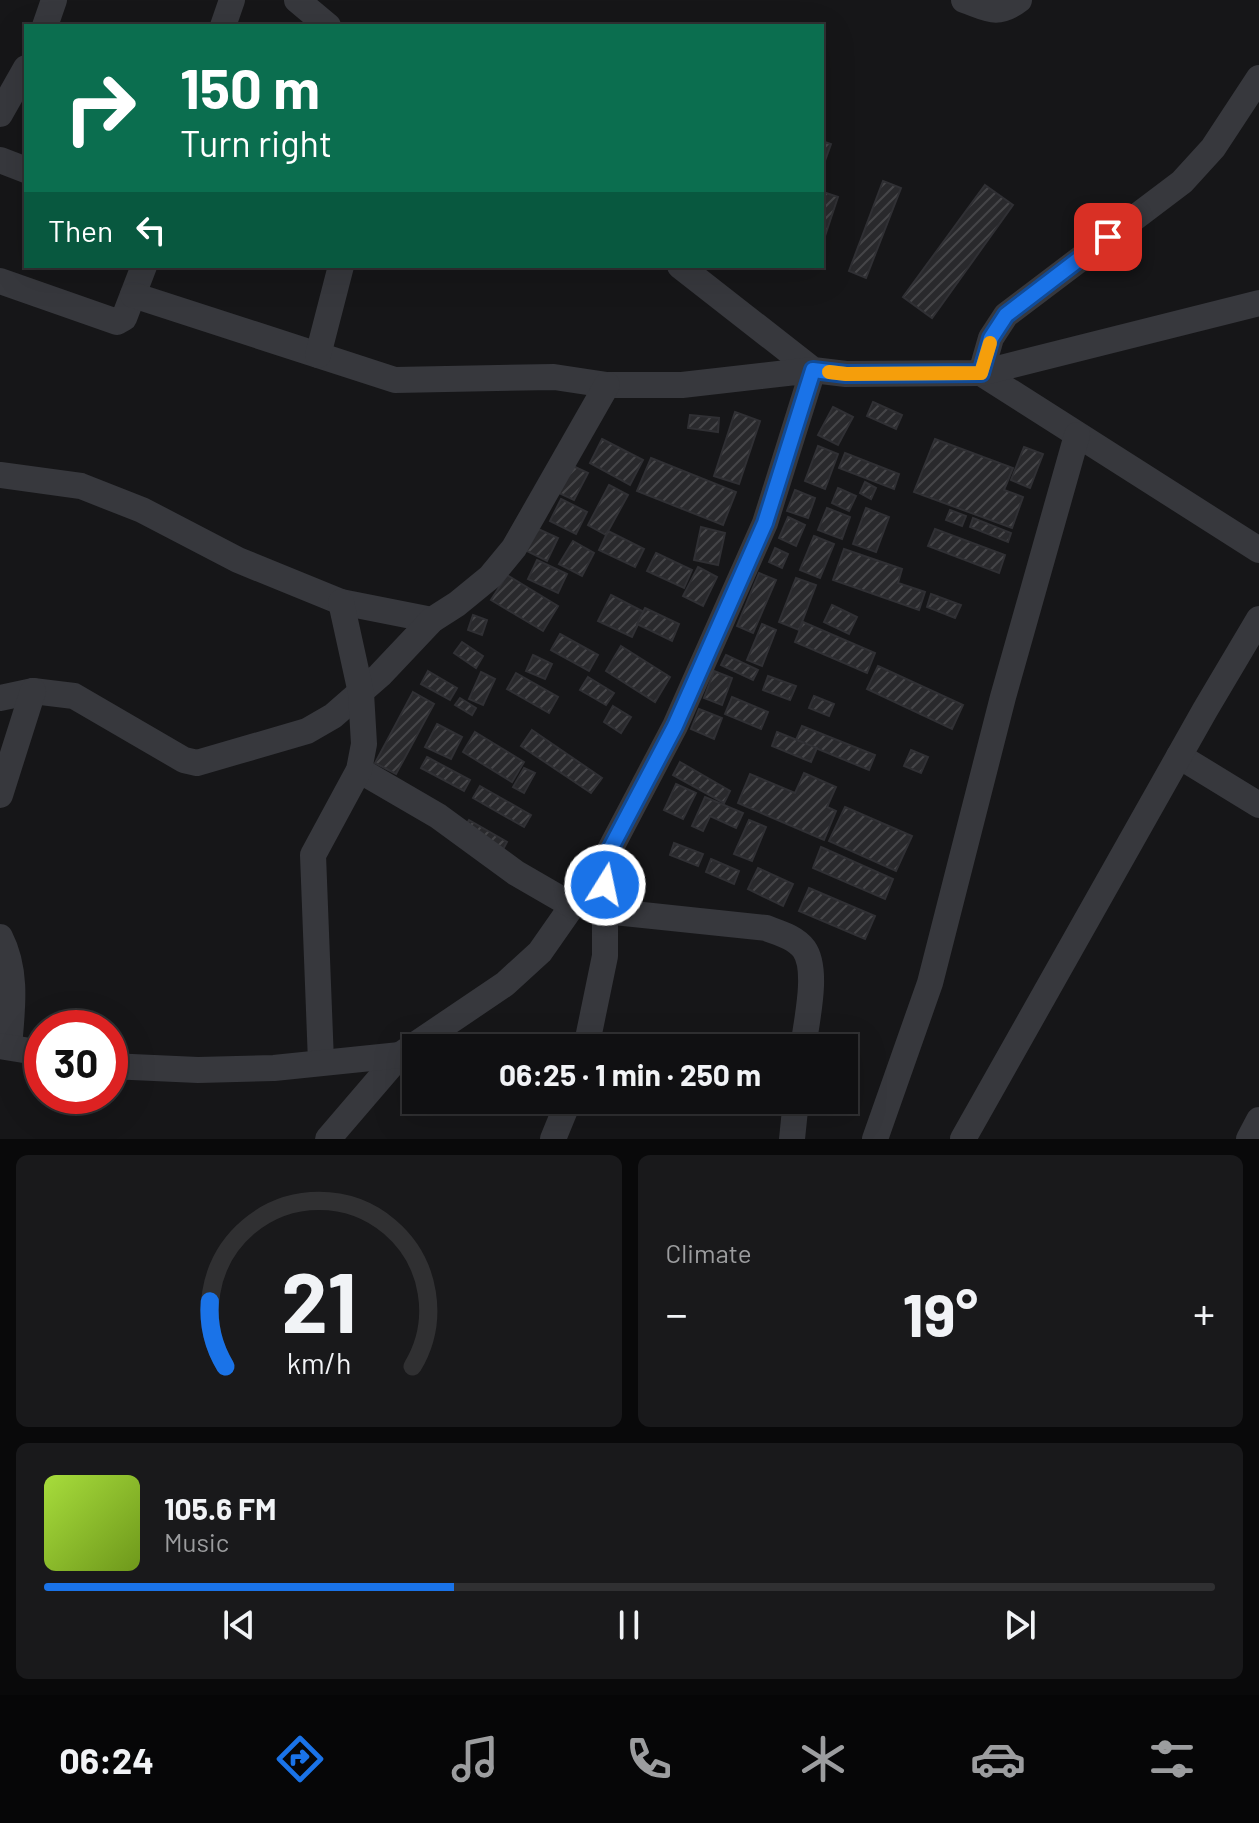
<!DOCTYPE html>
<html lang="en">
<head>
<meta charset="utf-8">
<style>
  body { margin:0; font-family:Barlow,sans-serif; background:#19191b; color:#f1f3f6; height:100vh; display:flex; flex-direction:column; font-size:30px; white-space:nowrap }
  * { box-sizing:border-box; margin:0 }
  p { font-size:26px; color:#9c9d9f }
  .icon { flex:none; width:44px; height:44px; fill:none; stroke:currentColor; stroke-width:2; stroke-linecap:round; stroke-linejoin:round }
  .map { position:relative; height:1139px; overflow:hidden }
  .sheet { display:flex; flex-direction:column; gap:16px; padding:16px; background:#09090a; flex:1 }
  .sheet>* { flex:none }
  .guide { position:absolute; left:24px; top:24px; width:800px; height:244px; border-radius:0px; box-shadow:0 8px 32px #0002,0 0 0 2px #303032; background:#0b6e4f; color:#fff; overflow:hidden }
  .speed { position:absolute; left:24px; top:1010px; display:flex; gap:16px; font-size:40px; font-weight:700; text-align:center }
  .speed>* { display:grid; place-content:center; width:104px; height:104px; border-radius:50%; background:#101012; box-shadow:0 8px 32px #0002,0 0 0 2px #303032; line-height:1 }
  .speed .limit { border:12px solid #d22; background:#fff; color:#111 }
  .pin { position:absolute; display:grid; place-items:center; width:68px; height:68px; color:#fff; margin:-34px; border-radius:16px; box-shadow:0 4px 12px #0006 }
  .me { position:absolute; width:88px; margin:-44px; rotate:10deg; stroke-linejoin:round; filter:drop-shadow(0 0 6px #0008) }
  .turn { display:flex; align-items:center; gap:28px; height:168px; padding:0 24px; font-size:36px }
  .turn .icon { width:104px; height:104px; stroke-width:2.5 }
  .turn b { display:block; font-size:56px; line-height:68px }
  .then { display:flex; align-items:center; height:76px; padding:0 24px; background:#0003; gap:16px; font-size:30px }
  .big { font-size:60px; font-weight:700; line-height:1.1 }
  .sheet .tile { flex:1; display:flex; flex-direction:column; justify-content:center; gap:12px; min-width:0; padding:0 28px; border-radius:12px; background:#19191b }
  .sheet .dial { align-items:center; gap:0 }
  .dial svg { height:208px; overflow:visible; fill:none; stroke:#303032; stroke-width:7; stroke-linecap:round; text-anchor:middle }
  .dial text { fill:#f1f3f6; stroke:none }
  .song { display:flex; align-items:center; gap:24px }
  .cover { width:96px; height:96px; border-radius:12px; background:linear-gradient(135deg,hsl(80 70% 55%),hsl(80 70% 35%)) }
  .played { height:8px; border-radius:4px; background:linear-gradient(90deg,#1a73e8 35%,#303032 35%) }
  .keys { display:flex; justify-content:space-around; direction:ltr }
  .heat { display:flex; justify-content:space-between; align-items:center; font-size:44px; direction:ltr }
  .sheet .tiles { flex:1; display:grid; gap:16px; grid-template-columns:1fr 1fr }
  .tile:last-child { grid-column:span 2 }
  .trip { position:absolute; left:402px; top:1034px; width:456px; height:80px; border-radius:0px; background:#101012; box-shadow:0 8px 32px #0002,0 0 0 2px #303032; font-weight:700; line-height:80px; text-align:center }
  .tab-bar { display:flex; height:128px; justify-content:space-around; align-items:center; background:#060607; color:#9c9d9f }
  .tab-bar .icon { width:56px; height:56px }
  .tab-bar .active { color:#1a73e8 }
  .tab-bar b { font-size:36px; color:#f1f3f6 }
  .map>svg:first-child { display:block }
  .building { fill:url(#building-hatch); stroke:#303034; stroke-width:2 }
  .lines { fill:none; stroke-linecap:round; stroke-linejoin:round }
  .minor { stroke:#37383d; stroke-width:26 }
  .route-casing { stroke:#114b97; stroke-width:20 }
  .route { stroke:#1a73e8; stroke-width:14 }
  .slow { stroke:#f59e0b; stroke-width:14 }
</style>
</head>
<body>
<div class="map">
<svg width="1259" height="1139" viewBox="0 0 1259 1139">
  <defs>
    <pattern id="building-hatch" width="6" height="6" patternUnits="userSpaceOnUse" patternTransform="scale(2)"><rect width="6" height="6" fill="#29292c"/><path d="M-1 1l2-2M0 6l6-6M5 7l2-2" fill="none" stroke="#454548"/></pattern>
  </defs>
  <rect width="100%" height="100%" fill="#161618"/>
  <g class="building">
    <polygon points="822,141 831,144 822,169"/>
    <polygon points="883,181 901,188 866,278 849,271"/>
    <polygon points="985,185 1013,205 932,318 903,297"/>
    <polygon points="823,192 838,197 822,245 822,196"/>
    <polygon points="873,402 902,415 896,429 867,416"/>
    <polygon points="833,407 853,417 838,445 818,435"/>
    <polygon points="735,412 760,421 739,484 714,476"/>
    <polygon points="690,415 719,418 718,432 688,428"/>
    <polygon points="602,439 643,460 630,485 590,463"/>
    <polygon points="935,439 1013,468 1004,490 1023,497 1012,528 914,492"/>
    <polygon points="818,446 838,454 825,489 805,481"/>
    <polygon points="1024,447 1043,454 1030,488 1011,480"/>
    <polygon points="845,453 899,474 894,489 839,468"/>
    <polygon points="651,458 736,492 723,525 637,491"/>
    <polygon points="573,466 588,473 574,500 559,493"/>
    <polygon points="865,482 876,488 871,499 860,493"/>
    <polygon points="609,485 628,495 606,535 588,525"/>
    <polygon points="838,488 856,496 849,511 832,503"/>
    <polygon points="795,490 815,498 808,518 787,511"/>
    <polygon points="561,499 587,512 576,534 550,521"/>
    <polygon points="827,508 850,517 842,539 818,530"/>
    <polygon points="866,508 889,517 876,552 853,544"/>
    <polygon points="950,510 966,516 962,526 946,520"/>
    <polygon points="788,517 805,525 796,546 779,538"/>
    <polygon points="973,518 1011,533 1008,542 970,527"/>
    <polygon points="701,527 725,533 718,565 694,560"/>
    <polygon points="536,528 558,538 547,561 525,550"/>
    <polygon points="935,529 1005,555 999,573 928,546"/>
    <polygon points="608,531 644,549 635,567 599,550"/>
    <polygon points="814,536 834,544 820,578 800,570"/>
    <polygon points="573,541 594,553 582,576 559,564"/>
    <polygon points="775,548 788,554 782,568 769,562"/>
    <polygon points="844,549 902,569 898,583 925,592 919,610 833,580"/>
    <polygon points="656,553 692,570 684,588 647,571"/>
    <polygon points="537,560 567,574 558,593 528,579"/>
    <polygon points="698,567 717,577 703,606 683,596"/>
    <polygon points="759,573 776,580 753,633 737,626"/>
    <polygon points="507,575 558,606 543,631 491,600"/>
    <polygon points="796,578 816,585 799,630 779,622"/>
    <polygon points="931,594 961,605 955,618 927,607"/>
    <polygon points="611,595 644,612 632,637 598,621"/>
    <polygon points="832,605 857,617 849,634 824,622"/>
    <polygon points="645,608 679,624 672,641 637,624"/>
    <polygon points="473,615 487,620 482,635 468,630"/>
    <polygon points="803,622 875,653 867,673 795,642"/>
    <polygon points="762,624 776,630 762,666 747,660"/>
    <polygon points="560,634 598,655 589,671 551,650"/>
    <polygon points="462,642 483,656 476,668 454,653"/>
    <polygon points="621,646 670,677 655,702 606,671"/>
    <polygon points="533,655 552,664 545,679 526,671"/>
    <polygon points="726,655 758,670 753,680 721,665"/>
    <polygon points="878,666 963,705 952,729 867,689"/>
    <polygon points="428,671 457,688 450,700 421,684"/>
    <polygon points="714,671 732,678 722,705 704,698"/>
    <polygon points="481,672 495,679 483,705 469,699"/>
    <polygon points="516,673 558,697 549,713 507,689"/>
    <polygon points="768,676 796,686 790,700 763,690"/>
    <polygon points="588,677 614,693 606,705 580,690"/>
    <polygon points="413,692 434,704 396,774 375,763"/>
    <polygon points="814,696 834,704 829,716 809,708"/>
    <polygon points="732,697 768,712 761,729 725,714"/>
    <polygon points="460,698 476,708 472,715 455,705"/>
    <polygon points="613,706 631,717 621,733 604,722"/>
    <polygon points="699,709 722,718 714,739 691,729"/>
    <polygon points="437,724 462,737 451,759 425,747"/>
    <polygon points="802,726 875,755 869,770 796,740"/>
    <polygon points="532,730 602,778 591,793 521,746"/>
    <polygon points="475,732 524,762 512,782 463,752"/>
    <polygon points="777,732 817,748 811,762 772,746"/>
    <polygon points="911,750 928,757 921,773 904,766"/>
    <polygon points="427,757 470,780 464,791 421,768"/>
    <polygon points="680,762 730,791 724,803 673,775"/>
    <polygon points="524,768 535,773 524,793 513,787"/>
    <polygon points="804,773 836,787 827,807 836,811 824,840 738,803 750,774 795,793"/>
    <polygon points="676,784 696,793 683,819 664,810"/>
    <polygon points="480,786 531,815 524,827 473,798"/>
    <polygon points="705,797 743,813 736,828 710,816 703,831 692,826"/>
    <polygon points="845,807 912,836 896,871 829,841"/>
    <polygon points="469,820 507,842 500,855 462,832"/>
    <polygon points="749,820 766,827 752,861 734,854"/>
    <polygon points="674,843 703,854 698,866 670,855"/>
    <polygon points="821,847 893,879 885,899 813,868"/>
    <polygon points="711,859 739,871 734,884 706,872"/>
    <polygon points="758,868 793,884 783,906 748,889"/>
    <polygon points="809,888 875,916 865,939 799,911"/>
  </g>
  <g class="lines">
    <g class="minor">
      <polyline points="297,0 328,26"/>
      <path d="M 964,0 C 987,8 997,17 1019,0"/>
      <polyline points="45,26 54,0"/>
      <polyline points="223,26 232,0"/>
      <polyline points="1259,78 1213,148 1182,182 1006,315 991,338 981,373 1259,550"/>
      <polyline points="0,114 26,68"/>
      <polyline points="0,160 26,170"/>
      <polyline points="680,266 813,370 846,374 981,373 1259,303"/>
      <polyline points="0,281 117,322 124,318 144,266"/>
      <polyline points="133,295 395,380 554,377 607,385 682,385 813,370 765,523 675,726 605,859 540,952 505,984 400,1055 328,1139"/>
      <polyline points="318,355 341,266"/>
      <polyline points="0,475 81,486 142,510 238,560 341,602 432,620"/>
      <polyline points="0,698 33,691 74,696 184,760 197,763 307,731 333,716 380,675 432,620 457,604 490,577 514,548 607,385"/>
      <polyline points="1179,756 1259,805"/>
      <polyline points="359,770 438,816 516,873 573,906"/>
      <polyline points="0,795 33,691"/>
      <path d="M 605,911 L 766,928 C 779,933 795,937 804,949 C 819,970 806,1023 803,1048"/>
      <path d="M 0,937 C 18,972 12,1010 9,1047"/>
      <polyline points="0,1046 42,1053"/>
      <polyline points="586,1048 605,956 605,894"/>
      <polyline points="321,1062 313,855 359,770 364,744 361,693 341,602"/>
      <polyline points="110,1066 198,1070 274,1068 400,1055"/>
      <polyline points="553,1139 569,1100"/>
      <polyline points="792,1139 796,1100"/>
      <polyline points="875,1139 930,983 1003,697 1077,435"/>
      <polyline points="963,1139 1205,710 1259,619"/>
      <polyline points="1249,1139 1259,1120"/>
    </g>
  </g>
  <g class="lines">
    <defs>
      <polyline id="route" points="605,885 605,859 675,726 765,523 813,370 846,374 981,373 991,338 1006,315 1108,237"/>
    </defs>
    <use href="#route" class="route-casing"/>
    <use href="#route" class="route"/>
    <polyline class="slow" points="829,372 846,374 981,373 990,343"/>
  </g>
</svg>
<div class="speed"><div class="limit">30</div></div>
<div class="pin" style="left:1108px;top:237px;background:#d93025"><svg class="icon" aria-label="arrive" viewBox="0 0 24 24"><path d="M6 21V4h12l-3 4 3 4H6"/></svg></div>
<svg class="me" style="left:605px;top:885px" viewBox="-20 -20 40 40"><circle r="17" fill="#1a73e8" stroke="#fff" stroke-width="3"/><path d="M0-11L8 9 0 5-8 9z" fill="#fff"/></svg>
<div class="trip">06:25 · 1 min · 250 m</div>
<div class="guide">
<div class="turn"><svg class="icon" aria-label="right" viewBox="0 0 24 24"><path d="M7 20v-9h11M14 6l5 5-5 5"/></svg><div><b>150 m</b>Turn right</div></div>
<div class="then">Then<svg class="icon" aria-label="left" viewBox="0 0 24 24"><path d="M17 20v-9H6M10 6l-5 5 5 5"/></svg></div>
</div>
</div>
<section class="sheet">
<div class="tiles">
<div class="tile dial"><svg viewBox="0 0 100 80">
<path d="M14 69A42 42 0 1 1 86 69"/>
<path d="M14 69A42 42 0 0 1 8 44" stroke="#1a73e8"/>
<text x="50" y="56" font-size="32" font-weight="700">21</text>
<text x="50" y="72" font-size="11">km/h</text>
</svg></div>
<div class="tile"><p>Climate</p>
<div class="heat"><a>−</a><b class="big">19°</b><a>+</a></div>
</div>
<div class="tile">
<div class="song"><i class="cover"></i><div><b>105.6 FM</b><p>Music</p></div></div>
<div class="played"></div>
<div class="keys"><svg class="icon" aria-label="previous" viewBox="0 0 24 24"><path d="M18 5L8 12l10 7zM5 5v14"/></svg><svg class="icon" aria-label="pause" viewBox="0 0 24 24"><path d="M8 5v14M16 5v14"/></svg><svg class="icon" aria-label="next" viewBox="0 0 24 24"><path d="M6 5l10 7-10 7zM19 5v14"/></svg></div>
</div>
</div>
</section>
<nav class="tab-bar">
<b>06:24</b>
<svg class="icon active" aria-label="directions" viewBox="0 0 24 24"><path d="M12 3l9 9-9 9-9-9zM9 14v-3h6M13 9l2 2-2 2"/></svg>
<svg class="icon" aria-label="music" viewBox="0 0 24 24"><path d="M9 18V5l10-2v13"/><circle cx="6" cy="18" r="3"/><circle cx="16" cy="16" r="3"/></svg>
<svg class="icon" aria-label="phone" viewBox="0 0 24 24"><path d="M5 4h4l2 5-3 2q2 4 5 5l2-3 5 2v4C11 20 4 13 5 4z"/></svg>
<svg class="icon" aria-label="climate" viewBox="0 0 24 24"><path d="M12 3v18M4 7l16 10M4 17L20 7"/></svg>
<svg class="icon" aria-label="car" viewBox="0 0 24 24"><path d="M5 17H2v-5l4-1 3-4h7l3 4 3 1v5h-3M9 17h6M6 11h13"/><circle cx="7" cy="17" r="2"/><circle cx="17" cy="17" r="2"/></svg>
<svg class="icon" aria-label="filters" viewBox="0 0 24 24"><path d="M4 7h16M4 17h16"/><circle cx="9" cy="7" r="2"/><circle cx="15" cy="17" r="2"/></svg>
</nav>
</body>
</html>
